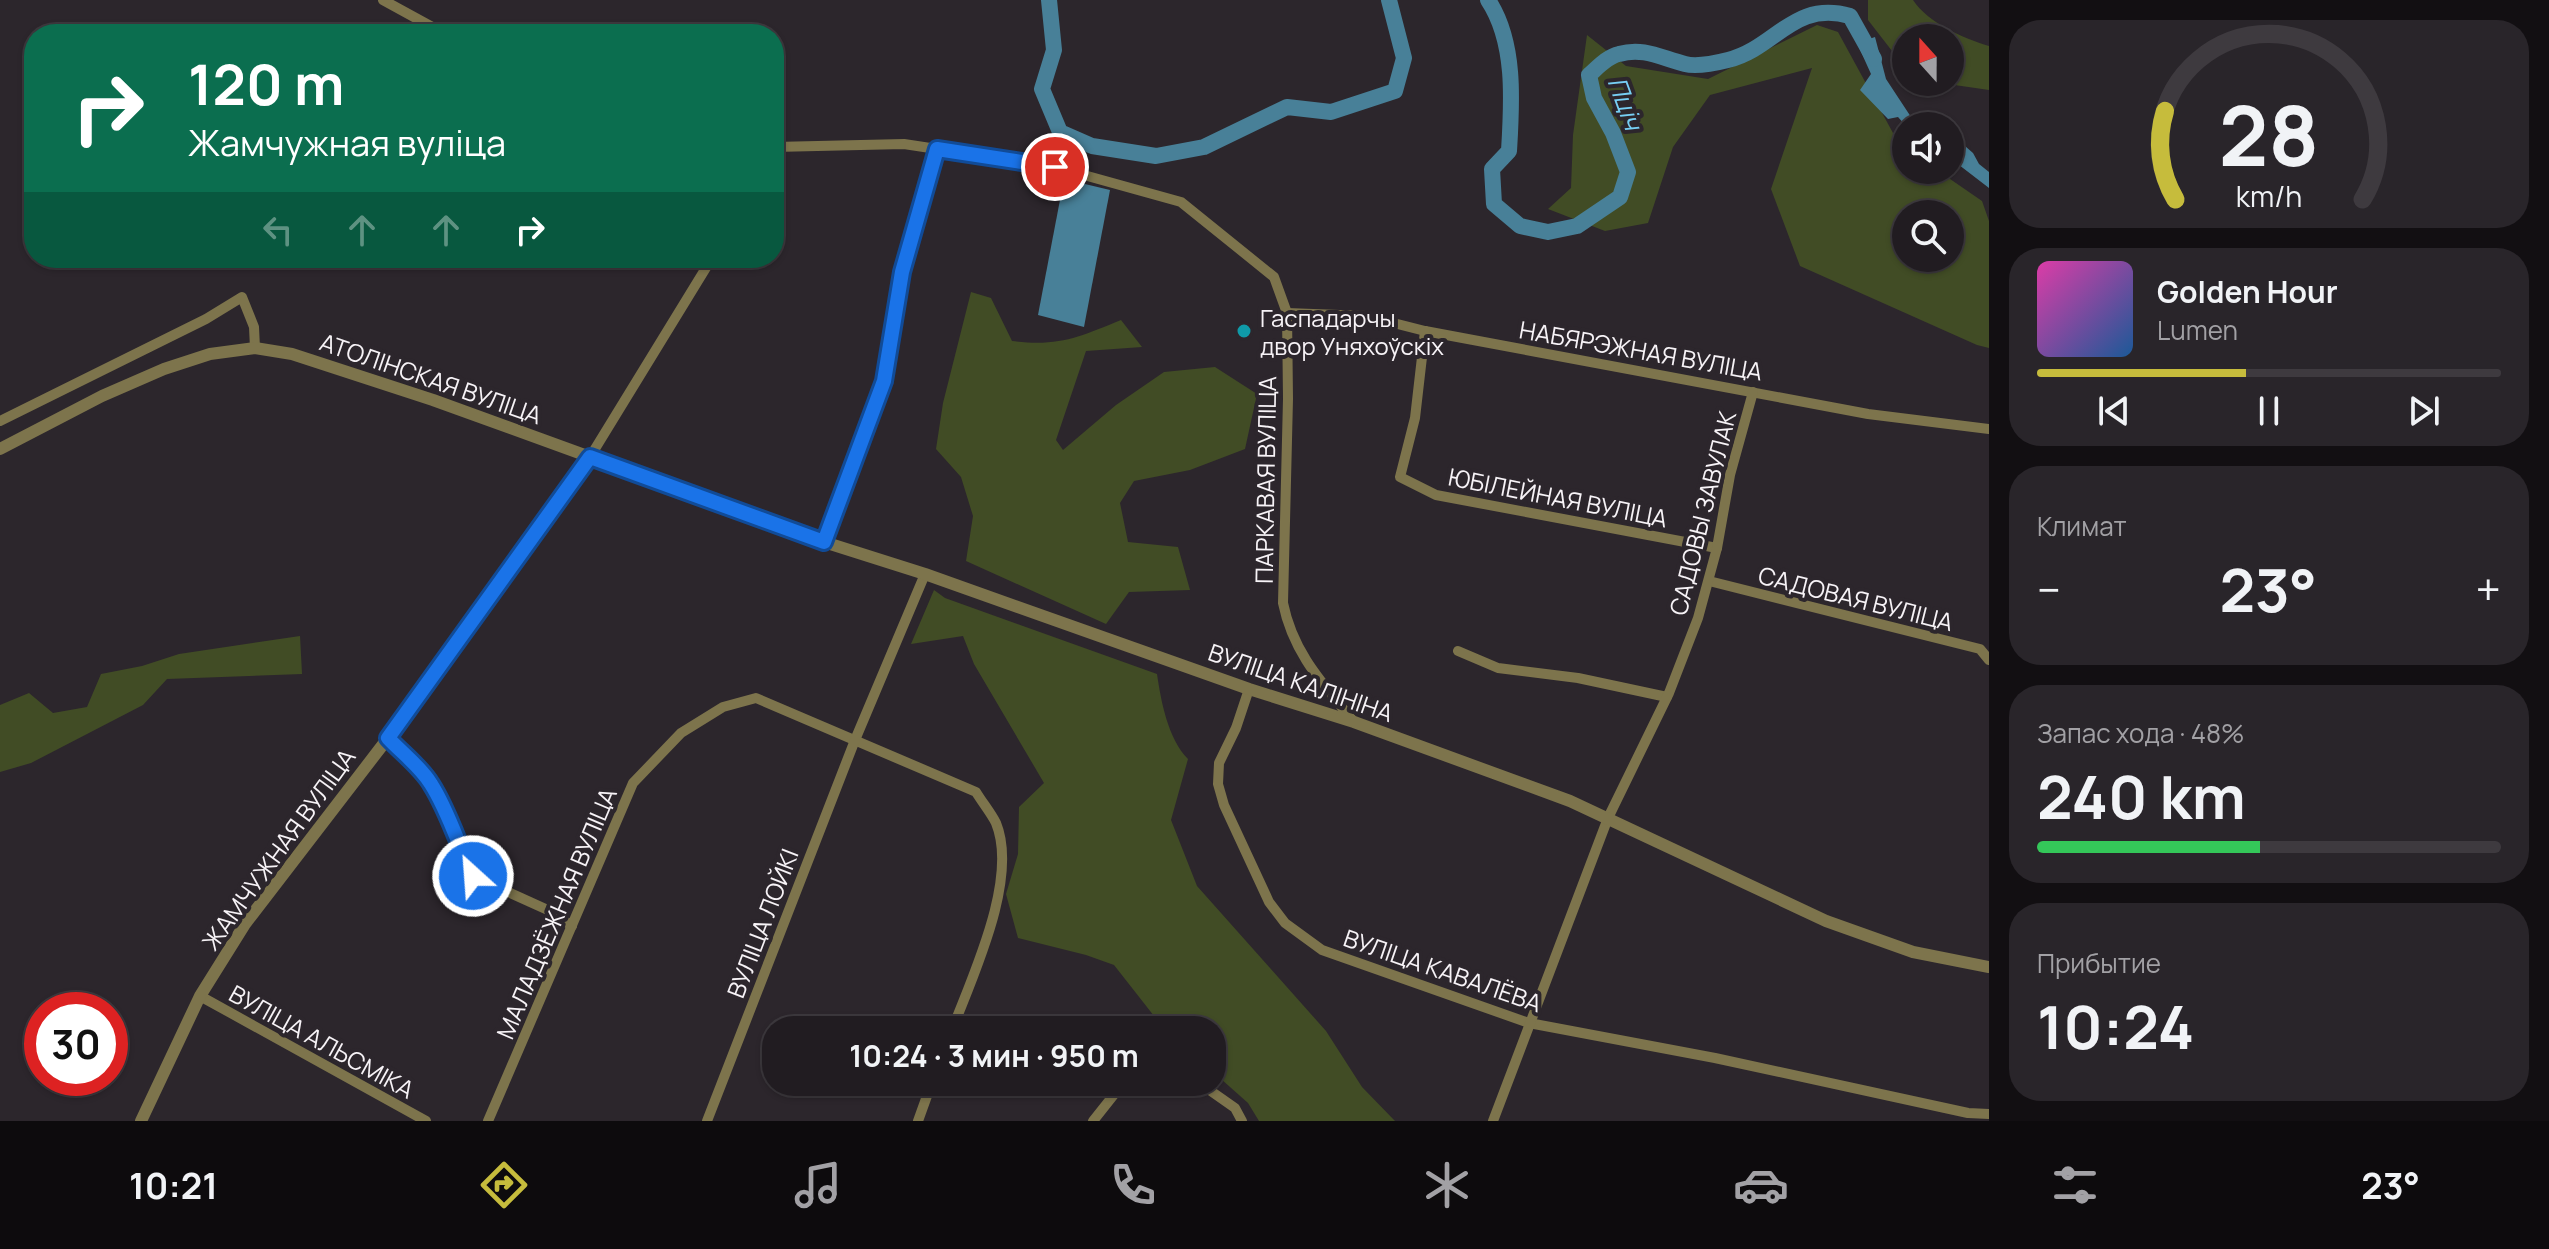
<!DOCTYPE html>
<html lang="ru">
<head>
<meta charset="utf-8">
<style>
  body { margin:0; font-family:Manrope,sans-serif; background:#29252a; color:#f1f3f6; height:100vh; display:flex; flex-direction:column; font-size:30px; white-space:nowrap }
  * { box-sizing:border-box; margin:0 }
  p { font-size:26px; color:#a2a1a5 }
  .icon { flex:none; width:44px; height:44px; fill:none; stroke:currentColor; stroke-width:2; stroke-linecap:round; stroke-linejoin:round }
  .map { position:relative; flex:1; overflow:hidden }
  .sheet { display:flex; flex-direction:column; gap:20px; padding:20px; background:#120f12; width:560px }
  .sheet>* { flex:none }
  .top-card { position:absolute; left:24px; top:24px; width:760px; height:244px; border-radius:32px; box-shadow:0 2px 6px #0004,0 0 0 2px #3e3a3f; background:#0b6e4f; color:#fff; overflow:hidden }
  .needle { width:52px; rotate:339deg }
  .controls { position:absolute; left:1892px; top:24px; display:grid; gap:16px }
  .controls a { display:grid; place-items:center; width:72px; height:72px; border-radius:50%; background:#211c21; box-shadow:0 2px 6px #0004,0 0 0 2px #3e3a3f; font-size:40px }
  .speed { position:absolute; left:24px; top:992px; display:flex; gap:16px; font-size:40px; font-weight:700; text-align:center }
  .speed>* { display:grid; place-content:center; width:104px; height:104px; border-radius:50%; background:#211c21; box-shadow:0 2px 6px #0004,0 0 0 2px #3e3a3f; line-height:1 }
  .speed .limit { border:12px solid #d22; background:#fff; color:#111 }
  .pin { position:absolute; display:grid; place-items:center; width:68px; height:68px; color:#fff; margin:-34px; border:4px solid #fff; border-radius:50%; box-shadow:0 2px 8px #0007 }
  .me { position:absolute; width:88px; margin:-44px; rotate:334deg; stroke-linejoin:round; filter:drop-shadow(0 0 6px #0008) }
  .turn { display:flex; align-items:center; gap:28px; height:168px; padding:0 32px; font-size:36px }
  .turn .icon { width:104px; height:104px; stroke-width:2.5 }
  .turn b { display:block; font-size:56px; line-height:68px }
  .lanes { display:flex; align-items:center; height:76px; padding:0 32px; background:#0003; justify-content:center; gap:40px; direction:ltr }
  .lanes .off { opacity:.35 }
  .big { font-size:60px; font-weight:700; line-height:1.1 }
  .sheet .tile { flex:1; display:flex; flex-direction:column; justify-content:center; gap:12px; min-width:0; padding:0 28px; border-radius:32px; background:#29252a }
  .sheet .dial { align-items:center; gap:0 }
  .dial svg { height:208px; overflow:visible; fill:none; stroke:#3e3a3f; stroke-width:7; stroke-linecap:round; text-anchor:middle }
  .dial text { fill:#f1f3f6; stroke:none }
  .song { display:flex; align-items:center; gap:24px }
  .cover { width:96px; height:96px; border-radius:12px; background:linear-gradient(135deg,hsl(320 70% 55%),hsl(210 70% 35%)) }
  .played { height:8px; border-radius:4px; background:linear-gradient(90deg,#c6bc3c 45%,#3e3a3f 45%) }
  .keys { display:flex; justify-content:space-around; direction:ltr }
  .heat { display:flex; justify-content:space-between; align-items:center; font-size:44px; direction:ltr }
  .charge { height:12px; border-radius:6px; background:linear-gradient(90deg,#34c759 48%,#3e3a3f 0) }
  .trip { position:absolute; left:762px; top:1016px; width:464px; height:80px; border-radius:32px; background:#211c21; box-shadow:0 2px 6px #0004,0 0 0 2px #3e3a3f; font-weight:700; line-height:80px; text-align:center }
  .menu { display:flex; height:128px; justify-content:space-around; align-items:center; background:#0d0b0d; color:#a2a1a5 }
  .menu .icon { width:56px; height:56px }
  .menu .selected { color:#c6bc3c }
  .menu b { font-size:36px; color:#f1f3f6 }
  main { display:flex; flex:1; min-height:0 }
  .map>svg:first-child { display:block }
  .green { fill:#414c25; fill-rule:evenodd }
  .water { fill:#488098 }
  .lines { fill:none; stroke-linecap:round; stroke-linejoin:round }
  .river { stroke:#488098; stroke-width:16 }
  .minor { stroke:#7d744c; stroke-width:10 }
  .tertiary { stroke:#7d744c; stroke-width:12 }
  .route-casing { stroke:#114b97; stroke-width:20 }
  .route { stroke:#1a73e8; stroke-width:14 }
  .culture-dot { fill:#0f9aa8; stroke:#2c262c; stroke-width:3 }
  .labels { text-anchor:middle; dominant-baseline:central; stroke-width:8; stroke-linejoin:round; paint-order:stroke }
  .poi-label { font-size:24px; fill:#f7f3f7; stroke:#2c262c; text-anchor:start }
  .street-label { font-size:24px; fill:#f7f3f7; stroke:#2c262c }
  .water-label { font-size:26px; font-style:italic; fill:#77cff4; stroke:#2c262c }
</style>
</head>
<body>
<main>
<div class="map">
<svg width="1989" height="1121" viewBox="0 0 1989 1121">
  <rect width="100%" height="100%" fill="#2c262c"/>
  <g class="green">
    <path d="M 1868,0 L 1913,0 C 1928,23 1963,38 1989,46 L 1989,90 L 1934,82 L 1950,82 L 1950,38 L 1906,38 L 1906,69 L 1868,20 Z"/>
    <path d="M 1817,25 L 1838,32 L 1899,144 L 1906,148 L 1906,170 L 1937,170 L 1982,201 L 1989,221 L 1989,348 L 1977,345 L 1800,266 L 1771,189 L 1812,68 L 1710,95 L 1673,147 L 1648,223 L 1605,231 L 1548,209 L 1571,188 L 1573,135 L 1587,35 L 1626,66 L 1708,79 ZM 1906,214 L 1950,214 L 1950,258 L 1906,258 Z"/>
    <path d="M 971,292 L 991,298 L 1012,341 C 1059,347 1079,337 1121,320 L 1142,347 L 1086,351 L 1056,440 L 1063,450 L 1116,405 L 1164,372 L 1215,367 L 1257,394 L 1245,449 L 1190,470 L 1134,481 L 1120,503 L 1128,542 L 1178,547 L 1190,590 L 1129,592 L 1106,624 L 966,561 L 973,516 L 961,477 L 936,449 L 943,403 Z"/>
    <path d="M 934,590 L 945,598 L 1157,674 C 1161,701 1168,739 1188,759 L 1171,820 L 1197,886 L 1326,1031 L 1362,1087 L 1395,1121 L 1259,1121 L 1248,1103 L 1212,1071 L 1212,1030 L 1165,1030 L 1114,965 L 1086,955 L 1018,938 L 1006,894 L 1018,854 L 1019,807 L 1044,783 L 974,664 L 963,636 L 911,644 Z"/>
    <polygon points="300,636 302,674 167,679 143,705 31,763 0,772 0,705 29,693 53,713 87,707 101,674 142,666 179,654"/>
  </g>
  <g class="water">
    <polygon points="1875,37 1886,79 1911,117 1940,126 1906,126 1898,117 1888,119 1860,90 1871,74 1857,43"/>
    <polygon points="1950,133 1973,153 1979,164 1989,172 1989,188 1950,158"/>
    <polygon points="1064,179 1110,190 1084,327 1038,315"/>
  </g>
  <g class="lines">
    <g class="river">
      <polyline points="1049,0 1054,50 1042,89 1060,132 1092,146 1156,156 1204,147 1287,107 1331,112 1395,91 1404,58 1389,0"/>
      <path d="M 1488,0 C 1516,42 1512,102 1509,151 L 1492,169 L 1494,204 L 1520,226 L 1548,232 L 1577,226 L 1620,197 L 1628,172 L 1613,133 L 1594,98 L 1589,75 C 1597,68 1608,56 1619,54 C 1644,47 1661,58 1685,64 C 1696,67 1716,63 1728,60 C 1776,48 1793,0 1850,16 L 1874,59"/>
    </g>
    <g class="minor">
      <polyline points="383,0 445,34"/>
      <path d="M 774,147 L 904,144 L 1055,167 L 1181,202 L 1274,277 L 1287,313 L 1288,399 L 1283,603 C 1293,653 1323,684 1354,722"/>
      <polyline points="1287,313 1366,316 1425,331 1868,414 1989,429"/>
      <polyline points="1425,331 1415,418 1400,477 1436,495 1717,548"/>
      <polyline points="0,421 206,319 242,297 254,327 255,348"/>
      <polyline points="590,457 712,258"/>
      <polyline points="824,542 884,381 902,272 937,149"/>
      <polyline points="1709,581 1980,649 1989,660"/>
      <polyline points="1458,651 1498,668 1578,678 1667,697"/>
      <polyline points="1249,689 1236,728 1219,763 1218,784 1224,805 1269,902 1285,923 1322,950 1529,1023 1715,1058 1968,1113 1989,1114"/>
      <polyline points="388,738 430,781 448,816 455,840 473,876 550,911 572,926"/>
      <polyline points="200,996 426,1121"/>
      <polyline points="1198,1082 1235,1108 1242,1121"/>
      <path d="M 488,1121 L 633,783 L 681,733 L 723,707 L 756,698 L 976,792 C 982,802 991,813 996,823 C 1019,879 972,977 952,1030"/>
      <polyline points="707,1121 855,740 925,574"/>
      <polyline points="918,1121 932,1082"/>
      <polyline points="1093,1121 1124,1082"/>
      <polyline points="1493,1121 1608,818 1669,693 1698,618 1717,548 1730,475 1753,392"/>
    </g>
    <g class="tertiary">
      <polyline points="0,449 102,396 164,369 210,354 255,348 292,354 433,400 824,542 925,574 1249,689 1354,722 1570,801 1826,921 1913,952 1989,967"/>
      <polyline points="141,1121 200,996 245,924 388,738 590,457"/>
    </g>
  </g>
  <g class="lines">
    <defs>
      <path id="route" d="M 473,876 C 458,845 449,812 431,784 C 421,767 402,753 388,738 L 590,457 L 824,542 L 884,381 L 902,272 L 937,149 L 1055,167"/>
    </defs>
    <use href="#route" class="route-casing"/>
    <use href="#route" class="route"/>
  </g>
  <circle class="culture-dot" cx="1244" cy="331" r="8"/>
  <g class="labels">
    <g class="poi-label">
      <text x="1260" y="317">Гаспадарчы<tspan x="1260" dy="28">двор Уняхоўскіх</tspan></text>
    </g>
    <g class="street-label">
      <text transform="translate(1641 350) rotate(10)">НАБЯРЭЖНАЯ ВУЛІЦА</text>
      <text transform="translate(431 378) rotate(19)">АТОЛІНСКАЯ ВУЛІЦА</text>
      <text transform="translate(1265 480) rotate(-89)">ПАРКАВАЯ ВУЛІЦА</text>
      <text transform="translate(1558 497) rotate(11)">ЮБІЛЕЙНАЯ ВУЛІЦА</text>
      <text transform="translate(1702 513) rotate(-76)">САДОВЫ ЗАВУЛАК</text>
      <text transform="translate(1856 598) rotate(14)">САДОВАЯ ВУЛІЦА</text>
      <text transform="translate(1301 682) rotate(19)">ВУЛІЦА КАЛІНІНА</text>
      <text transform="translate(278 849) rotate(-54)">ЖАМЧУЖНАЯ ВУЛІЦА</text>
      <text transform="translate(556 913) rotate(-67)">МАЛАДЗЁЖНАЯ ВУЛІЦА</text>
      <text transform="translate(762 923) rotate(-69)">ВУЛІЦА ЛОЙКІ</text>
      <text transform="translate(1443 970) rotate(19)">ВУЛІЦА КАВАЛЁВА</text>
      <text transform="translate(322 1041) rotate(29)">ВУЛІЦА АЛЬСМІКА</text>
    </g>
    <g class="water-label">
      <text transform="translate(1626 103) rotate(70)">Пціч</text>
    </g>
  </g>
</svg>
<div class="controls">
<a><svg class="needle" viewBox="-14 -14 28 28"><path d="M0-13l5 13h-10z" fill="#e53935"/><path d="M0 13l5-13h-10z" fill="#a2a1a5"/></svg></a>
<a><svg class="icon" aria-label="sound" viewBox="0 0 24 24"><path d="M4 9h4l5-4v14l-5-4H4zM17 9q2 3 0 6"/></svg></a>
<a><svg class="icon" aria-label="search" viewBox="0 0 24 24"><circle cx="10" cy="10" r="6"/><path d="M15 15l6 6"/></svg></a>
</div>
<div class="speed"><div class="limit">30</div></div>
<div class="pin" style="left:1055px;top:167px;background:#d93025"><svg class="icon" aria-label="arrive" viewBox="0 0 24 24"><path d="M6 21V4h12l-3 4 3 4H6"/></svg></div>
<svg class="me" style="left:473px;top:876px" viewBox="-20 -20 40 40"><circle r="17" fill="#1a73e8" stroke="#fff" stroke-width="3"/><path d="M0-11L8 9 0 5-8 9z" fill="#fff"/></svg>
<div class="trip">10:24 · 3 мин · 950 m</div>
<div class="top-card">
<div class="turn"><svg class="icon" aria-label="right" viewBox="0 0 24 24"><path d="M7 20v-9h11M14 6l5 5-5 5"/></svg><div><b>120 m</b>Жамчужная вуліца</div></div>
<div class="lanes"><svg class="icon off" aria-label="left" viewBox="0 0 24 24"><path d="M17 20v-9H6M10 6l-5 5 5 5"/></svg><svg class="icon off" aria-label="ahead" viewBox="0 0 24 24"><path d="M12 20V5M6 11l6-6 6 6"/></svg><svg class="icon off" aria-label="ahead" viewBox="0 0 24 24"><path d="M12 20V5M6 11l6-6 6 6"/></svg><svg class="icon" aria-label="right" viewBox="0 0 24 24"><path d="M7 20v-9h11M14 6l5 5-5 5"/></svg></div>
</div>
</div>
<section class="sheet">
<div class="tile dial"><svg viewBox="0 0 100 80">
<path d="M14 69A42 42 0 1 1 86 69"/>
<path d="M14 69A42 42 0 0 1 10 35" stroke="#c6bc3c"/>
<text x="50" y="56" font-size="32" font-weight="700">28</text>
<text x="50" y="72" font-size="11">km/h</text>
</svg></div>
<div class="tile">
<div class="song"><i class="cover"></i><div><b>Golden Hour</b><p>Lumen</p></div></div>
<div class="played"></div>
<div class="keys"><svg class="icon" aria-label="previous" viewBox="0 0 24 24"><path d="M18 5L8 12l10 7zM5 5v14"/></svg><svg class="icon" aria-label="pause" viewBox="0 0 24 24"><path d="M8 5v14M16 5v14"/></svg><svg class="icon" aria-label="next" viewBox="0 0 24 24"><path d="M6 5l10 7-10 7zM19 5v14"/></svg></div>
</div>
<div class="tile"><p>Климат</p>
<div class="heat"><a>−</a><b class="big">23°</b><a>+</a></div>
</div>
<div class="tile"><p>Запас хода · 48%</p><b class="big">240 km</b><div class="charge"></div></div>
<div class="tile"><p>Прибытие</p><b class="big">10:24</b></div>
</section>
</main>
<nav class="menu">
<b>10:21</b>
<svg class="icon selected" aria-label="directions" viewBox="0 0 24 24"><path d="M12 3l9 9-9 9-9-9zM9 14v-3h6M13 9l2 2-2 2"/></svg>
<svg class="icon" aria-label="music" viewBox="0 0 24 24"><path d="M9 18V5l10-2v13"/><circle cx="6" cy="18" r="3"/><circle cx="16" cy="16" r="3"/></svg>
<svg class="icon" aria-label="phone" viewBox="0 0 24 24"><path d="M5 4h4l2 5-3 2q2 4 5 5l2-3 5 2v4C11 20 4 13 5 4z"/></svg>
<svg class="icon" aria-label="climate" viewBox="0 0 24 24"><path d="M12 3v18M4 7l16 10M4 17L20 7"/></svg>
<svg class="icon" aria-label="car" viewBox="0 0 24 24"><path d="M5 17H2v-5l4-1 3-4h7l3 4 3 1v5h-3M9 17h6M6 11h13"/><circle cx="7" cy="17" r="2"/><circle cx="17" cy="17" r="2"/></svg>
<svg class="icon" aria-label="filters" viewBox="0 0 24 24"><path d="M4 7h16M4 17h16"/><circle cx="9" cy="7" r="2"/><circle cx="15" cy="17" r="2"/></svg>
<b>23°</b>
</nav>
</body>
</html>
